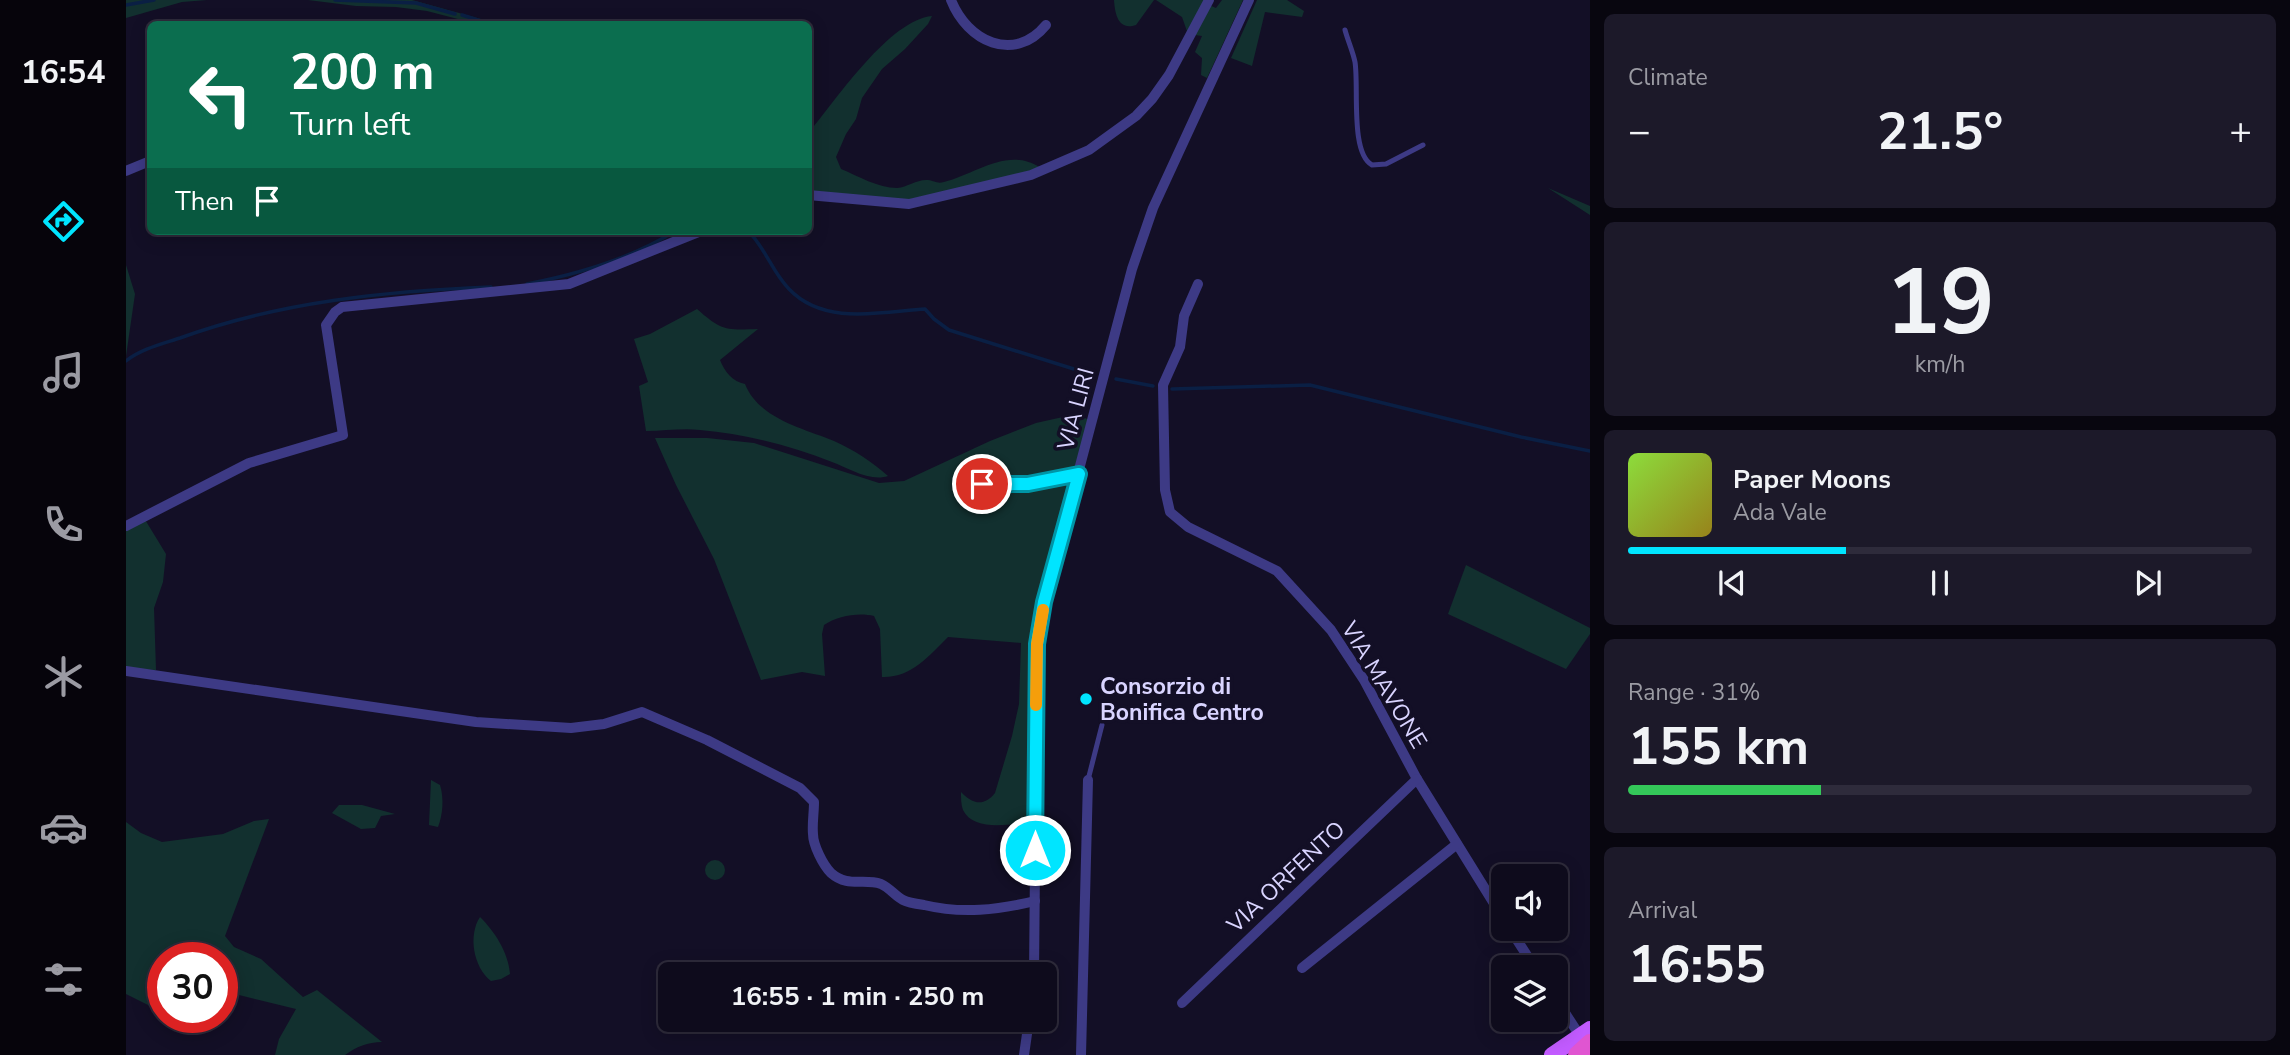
<!DOCTYPE html>
<html lang="en">
<head>
<meta charset="utf-8">
<style>
  body { margin:0; font-family:"Nunito Sans",sans-serif; background:#1c1929; color:#f1f3f6; height:100vh; display:flex; flex-direction:column; font-size:26px; white-space:nowrap }
  * { box-sizing:border-box; margin:0 }
  p { font-size:23px; color:#9b9ba3 }
  .icon { flex:none; width:38px; height:38px; fill:none; stroke:currentColor; stroke-width:2; stroke-linecap:round; stroke-linejoin:round }
  .map { position:relative; flex:1; overflow:hidden }
  .sheet { display:flex; flex-direction:column; gap:14px; padding:14px; background:#08060f; width:700px }
  .sheet>* { flex:none }
  .hud { position:absolute; left:21px; top:21px; width:665px; height:214px; border-radius:10px; box-shadow:0 4px 18px #0003,0 0 0 2px #2e2b3b; background:#0b6e4f; color:#fff; overflow:hidden }
  .buttons { position:absolute; left:1365px; top:864px; display:grid; gap:14px }
  .buttons a { display:grid; place-items:center; width:77px; height:77px; border-radius:10px; background:#0e0b1c; box-shadow:0 4px 18px #0003,0 0 0 2px #2e2b3b; font-size:35px }
  .speed { position:absolute; left:21px; top:942px; display:flex; gap:14px; font-size:35px; font-weight:700; text-align:center }
  .speed>* { display:grid; place-content:center; width:91px; height:91px; border-radius:50%; background:#0e0b1c; box-shadow:0 4px 18px #0003,0 0 0 2px #2e2b3b; line-height:1 }
  .speed .limit { border:10px solid #d22; background:#fff; color:#111 }
  .pin { position:absolute; display:grid; place-items:center; width:60px; height:60px; color:#fff; margin:-30px; border:4px solid #fff; border-radius:50%; box-shadow:0 2px 7px #0007 }
  .me { position:absolute; width:77px; margin:-38px; rotate:0deg; stroke-linejoin:round; filter:drop-shadow(0 0 5px #0008) }
  .turn { display:flex; align-items:center; gap:24px; height:147px; padding:0 28px; font-size:32px }
  .turn .icon { width:91px; height:91px; stroke-width:2.5 }
  .turn b { display:block; font-size:49px; line-height:60px }
  .then { display:flex; align-items:center; height:66px; padding:0 28px; background:#0003; gap:14px; font-size:26px }
  .big { font-size:52px; font-weight:700; line-height:1.1 }
  .sheet .widget { flex:1; display:flex; flex-direction:column; justify-content:center; gap:10px; min-width:0; padding:0 24px; border-radius:10px; background:#1c1929 }
  .sheet .dial { align-items:center; gap:0 }
  .dial b { font-size:91px; line-height:1 }
  .song { display:flex; align-items:center; gap:21px }
  .cover { width:84px; height:84px; border-radius:10px; background:linear-gradient(135deg,hsl(90 70% 55%),hsl(50 70% 35%)) }
  .played { height:7px; border-radius:4px; background:linear-gradient(90deg,#00e5ff 35%,#2e2b3b 35%) }
  .keys { display:flex; justify-content:space-around; direction:ltr }
  .heat { display:flex; justify-content:space-between; align-items:center; font-size:38px; direction:ltr }
  .charge { height:10px; border-radius:5px; background:linear-gradient(90deg,#34c759 31%,#2e2b3b 0) }
  .trip { position:absolute; left:532px; top:962px; width:399px; height:70px; border-radius:10px; background:#0e0b1c; box-shadow:0 4px 18px #0003,0 0 0 2px #2e2b3b; font-weight:700; line-height:70px; text-align:center }
  main { display:flex; flex:1; min-height:0 }
  .tabs { display:flex; flex-direction:column; width:126px; justify-content:space-around; align-items:center; background:#06040b; color:#9b9ba3 }
  .tabs .icon { width:49px; height:49px }
  .tabs .selected { color:#00e5ff }
  .tabs b { font-size:32px; color:#f1f3f6 }
  .map>svg:first-child { display:block }
  .green { fill:#12302f }
  .lines { fill:none; stroke-linecap:round; stroke-linejoin:round }
  .stream { stroke:#0a1f44; stroke-width:3.5 }
  .service { stroke:#3d3a85; stroke-width:5 }
  .minor { stroke:#3d3a85; stroke-width:10 }
  .primary { stroke:#c25bff; stroke-width:16 }
  .trunk { stroke:#e055d1; stroke-width:18 }
  .route-casing { stroke:#0095a6; stroke-width:18 }
  .route { stroke:#00e5ff; stroke-width:12 }
  .slow { stroke:#f59e0b; stroke-width:12 }
  .poi-dot { fill:#00e5ff; stroke:#130f26; stroke-width:2.5 }
  .labels { text-anchor:middle; dominant-baseline:central; stroke-width:7; stroke-linejoin:round; paint-order:stroke }
  .street-label { font-size:23px; fill:#d9d4ff; stroke:#130f26 }
  .poi-label { font-size:23px; font-weight:bold; fill:#d9d4ff; stroke:#130f26; text-anchor:start }
</style>
</head>
<body>
<main>
<nav class="tabs">
<b>16:54</b>
<svg class="icon selected" aria-label="directions" viewBox="0 0 24 24"><path d="M12 3l9 9-9 9-9-9zM9 14v-3h6M13 9l2 2-2 2"/></svg>
<svg class="icon" aria-label="music" viewBox="0 0 24 24"><path d="M9 18V5l10-2v13"/><circle cx="6" cy="18" r="3"/><circle cx="16" cy="16" r="3"/></svg>
<svg class="icon" aria-label="phone" viewBox="0 0 24 24"><path d="M5 4h4l2 5-3 2q2 4 5 5l2-3 5 2v4C11 20 4 13 5 4z"/></svg>
<svg class="icon" aria-label="climate" viewBox="0 0 24 24"><path d="M12 3v18M4 7l16 10M4 17L20 7"/></svg>
<svg class="icon" aria-label="car" viewBox="0 0 24 24"><path d="M5 17H2v-5l4-1 3-4h7l3 4 3 1v5h-3M9 17h6M6 11h13"/><circle cx="7" cy="17" r="2"/><circle cx="17" cy="17" r="2"/></svg>
<svg class="icon" aria-label="filters" viewBox="0 0 24 24"><path d="M4 7h16M4 17h16"/><circle cx="9" cy="7" r="2"/><circle cx="15" cy="17" r="2"/></svg>
</nav>
<div class="map">
<svg width="1464" height="1055" viewBox="0 0 1464 1055">
  <rect width="100%" height="100%" fill="#130f26"/>
  <g class="green">
    <polygon points="0,0 81,0 56,2 0,18"/>
    <polygon points="182,0 286,0 373,24 351,24 301,11 270,7 230,6"/>
    <path d="M 1028,0 L 1010,25 C 992,31 989,14 988,0 Z"/>
    <polygon points="1030,0 1080,0 1083,5 1090,8 1096,0 1117,0 1081,78 1075,75 1076,58 1069,52 1076,36 1062,34 1056,17"/>
    <polygon points="1131,0 1161,0 1178,11 1176,17 1139,12 1126,66 1105,58"/>
    <path d="M 806,16 L 802,24 L 779,49 L 756,69 L 736,98 L 730,119 L 720,134 L 710,157 L 715,169 C 732,176 752,188 771,188 C 782,187 791,179 802,180 C 809,181 811,184 818,182 C 850,174 882,146 915,168 L 876,180 L 780,200 L 683,192 L 682,135 L 685,130 C 712,97 764,20 806,16 Z"/>
    <polygon points="1422,188 1464,206 1464,215"/>
    <polygon points="0,265 9,294 0,356"/>
    <path d="M 571,309 C 596,331 599,330 632,329 L 594,360 C 598,371 607,382 619,384 C 633,419 677,428 708,441 C 728,450 745,461 762,476 C 744,482 722,468 706,462 C 664,445 619,434 574,430 C 557,428 538,431 520,431 L 513,386 L 522,382 L 508,339 L 524,334 Z"/>
    <path d="M 937,417 L 956,417 L 964,420 L 943,484 L 906,640 L 901,822 C 882,825 847,831 837,810 C 835,805 835,798 835,792 C 846,804 858,807 869,793 L 886,736 L 893,704 L 895,643 L 822,637 C 803,656 785,678 756,677 L 754,629 L 748,616 C 733,612 711,616 698,625 L 696,634 L 699,676 L 676,672 L 635,680 L 588,559 L 550,485 L 529,438 L 581,438 L 628,443 L 753,483 L 778,481 L 864,441 L 910,423 Z"/>
    <polygon points="18,518 40,554 37,582 28,608 30,670 0,669 0,528"/>
    <polygon points="1340,565 1464,628 1464,634 1440,669 1322,614"/>
    <path d="M 305,780 L 314,785 C 318,798 317,814 312,827 L 303,825 Z"/>
    <polygon points="213,805 236,805 269,814 255,816 249,828 235,829 206,813"/>
    <path d="M 143,819 L 99,936 L 108,947 L 135,959 L 177,997 L 191,990 L 256,1042 C 242,1042 230,1047 219,1055 L 149,1055 L 153,1039 L 170,1009 L 105,993 L 96,995 L 96,957 L 37,957 L 37,1004 L 24,1006 L 0,994 L 0,822 L 15,833 L 36,842 L 97,834 L 128,821 Z"/>
    <circle cx="589" cy="870" r="10"/>
    <path d="M 354,917 C 369,932 382,952 384,974 L 375,979 L 365,981 C 347,967 342,935 354,917 Z"/>
  </g>
  <g class="lines">
    <g class="stream">
      <polyline points="209,0 290,3 329,14"/>
      <polyline points="0,5 28,0"/>
      <polyline points="336,15 365,24"/>
      <path d="M 622,231 C 639,247 646,272 663,289 C 698,326 755,312 799,309 L 808,319 L 823,330 L 967,375"/>
      <path d="M 401,284 C 452,274 505,259 549,231"/>
      <path d="M 0,361 C 15,349 36,344 54,338 C 153,302 260,291 365,287"/>
      <polyline points="990,379 1027,386"/>
      <polyline points="1046,389 1184,385 1395,437 1464,451"/>
    </g>
    <g class="service">
      <path d="M 1219,30 C 1222,41 1227,52 1229,62 C 1233,87 1224,153 1246,165 L 1260,164 L 1297,145"/>
      <path d="M 835,480 C 876,487 912,482 953,474"/>
      <polyline points="962,780 976,725"/>
    </g>
    <g class="minor">
      <path d="M 825,0 C 841,41 888,64 920,25"/>
      <polyline points="0,171 24,161"/>
      <polyline points="682,195 783,204 905,175 963,150 1010,116 1026,99 1043,75 1083,0"/>
      <polyline points="1072,284 1058,316 1054,347 1037,385 1039,490 1044,512 1062,527 1151,571 1205,630 1238,680 1291,779 1377,918"/>
      <polyline points="0,526 123,463 217,435 200,325 209,312 216,307 443,284 575,231"/>
      <path d="M 0,671 L 350,722 L 445,728 L 478,724 L 516,712 L 581,740 L 674,788 L 688,802 C 688,813 686,824 687,834 C 687,845 697,865 705,873 C 722,888 737,878 755,884 C 764,888 769,896 777,900 C 783,903 791,904 798,905 C 836,914 872,910 909,901"/>
      <polyline points="1384,929 1409,968"/>
      <polyline points="1176,968 1331,844"/>
      <polyline points="908,975 911,644 918,602 1006,269 1027,208 1123,0"/>
      <polyline points="1430,999 1454,1036"/>
      <polyline points="1056,1003 1291,779"/>
      <polyline points="898,1055 903,1020"/>
      <polyline points="955,1055 962,780"/>
    </g>
    <polyline class="primary" points="1426,1055 1464,1029"/>
    <polyline class="trunk" points="1451,1055 1464,1043"/>
  </g>
  <g class="lines">
    <defs>
      <polyline id="route" points="856,484 902,484 953,474 918,602 911,644 909,850"/>
    </defs>
    <use href="#route" class="route-casing"/>
    <use href="#route" class="route"/>
    <polyline class="slow" points="910,705 911,644 917,610"/>
  </g>
  <circle class="poi-dot" cx="960" cy="699" r="7"/>
  <g class="labels">
    <g class="street-label">
      <text transform="translate(950 409) rotate(-75)">VIA LIRI</text>
      <text transform="translate(1258 685) rotate(59)">VIA MAVONE</text>
      <text transform="translate(1160 877) rotate(-43)">VIA ORFENTO</text>
    </g>
    <g class="poi-label">
      <text x="974" y="686">Consorzio di<tspan x="974" dy="26">Bonifica Centro</tspan></text>
    </g>
  </g>
</svg>
<div class="buttons">
<a><svg class="icon" aria-label="sound" viewBox="0 0 24 24"><path d="M4 9h4l5-4v14l-5-4H4zM17 9q2 3 0 6"/></svg></a>
<a><svg class="icon" aria-label="layers" viewBox="0 0 24 24"><path d="M12 4l9 5-9 5-9-5zM3 14l9 5 9-5"/></svg></a>
</div>
<div class="speed"><div class="limit">30</div></div>
<div class="pin" style="left:856px;top:484px;background:#d93025"><svg class="icon" aria-label="arrive" viewBox="0 0 24 24"><path d="M6 21V4h12l-3 4 3 4H6"/></svg></div>
<svg class="me" style="left:909px;top:850px" viewBox="-20 -20 40 40"><circle r="17" fill="#00e5ff" stroke="#fff" stroke-width="3"/><path d="M0-11L8 9 0 5-8 9z" fill="#fff"/></svg>
<div class="trip">16:55 · 1 min · 250 m</div>
<div class="hud">
<div class="turn"><svg class="icon" aria-label="left" viewBox="0 0 24 24"><path d="M17 20v-9H6M10 6l-5 5 5 5"/></svg><div><b>200 m</b>Turn left</div></div>
<div class="then">Then<svg class="icon" aria-label="arrive" viewBox="0 0 24 24"><path d="M6 21V4h12l-3 4 3 4H6"/></svg></div>
</div>
</div>
<section class="sheet">
<div class="widget"><p>Climate</p>
<div class="heat"><a>−</a><b class="big">21.5°</b><a>+</a></div>
</div>
<div class="widget dial"><b>19</b><p>km/h</p></div>
<div class="widget">
<div class="song"><i class="cover"></i><div><b>Paper Moons</b><p>Ada Vale</p></div></div>
<div class="played"></div>
<div class="keys"><svg class="icon" aria-label="previous" viewBox="0 0 24 24"><path d="M18 5L8 12l10 7zM5 5v14"/></svg><svg class="icon" aria-label="pause" viewBox="0 0 24 24"><path d="M8 5v14M16 5v14"/></svg><svg class="icon" aria-label="next" viewBox="0 0 24 24"><path d="M6 5l10 7-10 7zM19 5v14"/></svg></div>
</div>
<div class="widget"><p>Range · 31%</p><b class="big">155 km</b><div class="charge"></div></div>
<div class="widget"><p>Arrival</p><b class="big">16:55</b></div>
</section>
</main>
</body>
</html>
